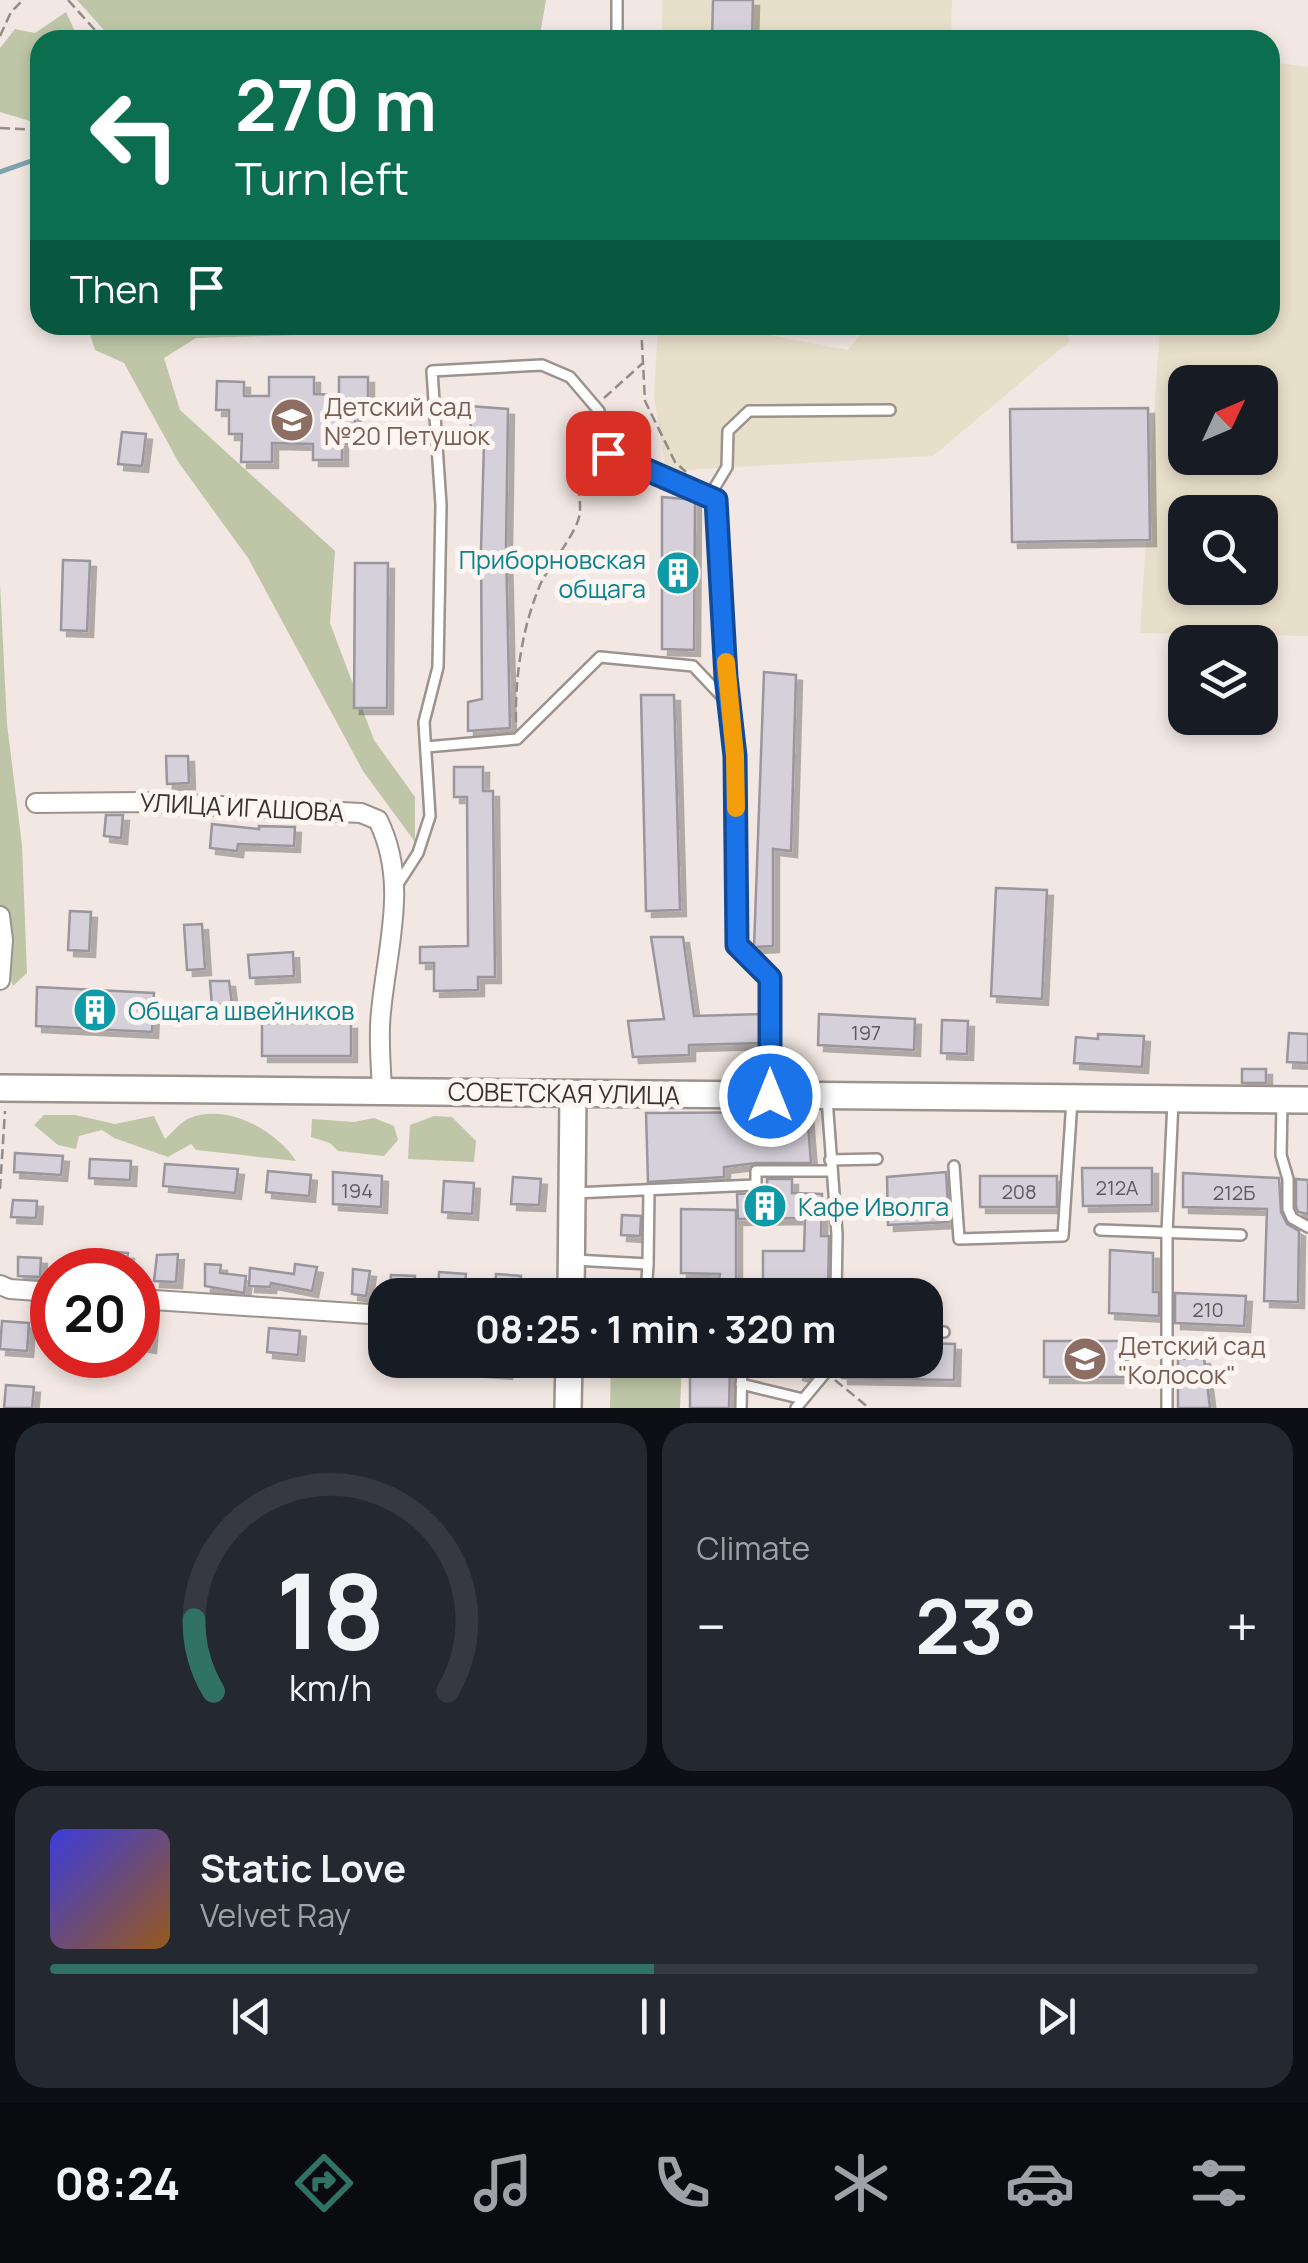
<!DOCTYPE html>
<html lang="en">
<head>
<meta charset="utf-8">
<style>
  body { margin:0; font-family:Manrope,sans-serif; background:#242831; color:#f1f3f6; height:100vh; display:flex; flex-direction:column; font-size:38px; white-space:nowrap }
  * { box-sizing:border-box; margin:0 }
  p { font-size:32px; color:#9ea1a6 }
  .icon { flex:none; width:55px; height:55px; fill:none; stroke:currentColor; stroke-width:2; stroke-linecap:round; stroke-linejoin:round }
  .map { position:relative; height:1408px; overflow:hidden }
  .sheet { display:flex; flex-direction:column; gap:15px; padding:15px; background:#0d0f14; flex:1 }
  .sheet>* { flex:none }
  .banner { position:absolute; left:30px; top:30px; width:1250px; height:305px; border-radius:30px; box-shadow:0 5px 15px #0003; background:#0b6e4f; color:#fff; overflow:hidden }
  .needle { width:65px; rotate:46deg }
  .fabs { position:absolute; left:1168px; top:365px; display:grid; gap:20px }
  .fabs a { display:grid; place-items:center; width:110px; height:110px; border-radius:20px; background:#171b24; box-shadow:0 5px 15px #0003; font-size:50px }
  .speed { position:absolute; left:30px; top:1248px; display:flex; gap:20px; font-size:50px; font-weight:700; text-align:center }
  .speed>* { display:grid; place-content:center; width:130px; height:130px; border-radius:50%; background:#171b24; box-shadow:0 5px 15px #0003; line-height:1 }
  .speed .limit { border:15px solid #d22; background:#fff; color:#111 }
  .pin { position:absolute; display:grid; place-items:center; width:85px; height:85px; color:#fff; margin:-42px; border-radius:20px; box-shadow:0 5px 15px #0006 }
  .me { position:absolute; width:110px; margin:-55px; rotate:0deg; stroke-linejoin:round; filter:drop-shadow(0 0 8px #0008) }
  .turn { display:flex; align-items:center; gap:35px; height:210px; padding:0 40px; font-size:45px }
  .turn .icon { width:130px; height:130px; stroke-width:2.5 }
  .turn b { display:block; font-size:70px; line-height:85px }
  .then { display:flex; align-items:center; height:95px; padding:0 40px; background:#0003; gap:20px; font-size:38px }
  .big { font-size:75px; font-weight:700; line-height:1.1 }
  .sheet .widget { flex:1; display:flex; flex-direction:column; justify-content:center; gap:15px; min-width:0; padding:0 35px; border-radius:30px; background:#242831 }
  .sheet .dial { align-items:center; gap:0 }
  .dial svg { height:260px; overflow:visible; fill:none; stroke:#363941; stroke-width:7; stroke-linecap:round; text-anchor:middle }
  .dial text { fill:#f1f3f6; stroke:none }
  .song { display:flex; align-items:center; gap:30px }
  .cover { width:120px; height:120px; border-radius:15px; background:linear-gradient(135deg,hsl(240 70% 55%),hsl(30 70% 35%)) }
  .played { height:10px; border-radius:5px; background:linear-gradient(90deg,#307364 50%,#363941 50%) }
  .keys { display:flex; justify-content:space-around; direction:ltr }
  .heat { display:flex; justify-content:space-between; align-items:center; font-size:55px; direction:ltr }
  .sheet .tiles { flex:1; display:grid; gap:15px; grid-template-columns:1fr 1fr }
  .widget:last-child { grid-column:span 2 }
  .trip { position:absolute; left:368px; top:1278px; width:575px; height:100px; border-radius:30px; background:#171b24; box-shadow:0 5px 15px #0003; font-weight:700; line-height:100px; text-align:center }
  .dock { display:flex; height:160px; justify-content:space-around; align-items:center; background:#090b0e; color:#9ea1a6 }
  .dock .icon { width:70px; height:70px }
  .dock .current { color:#307364 }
  .dock b { font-size:45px; color:#f1f3f6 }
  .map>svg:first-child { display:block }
  .industrial { fill:#e8dfca; fill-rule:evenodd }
  .green { fill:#bec6a7 }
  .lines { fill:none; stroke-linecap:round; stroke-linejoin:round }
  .stream { stroke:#7ea2b0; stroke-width:5 }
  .building { fill:#d5d0d9; stroke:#9a969e; stroke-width:2.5; filter:url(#shadow) }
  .lane-casing { stroke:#9c938e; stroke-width:14 }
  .street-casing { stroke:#9c938e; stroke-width:22 }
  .secondary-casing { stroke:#9c938e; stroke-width:30 }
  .path { stroke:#938c88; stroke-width:2.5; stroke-dasharray:10 5; stroke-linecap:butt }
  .lane { stroke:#fff; stroke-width:9 }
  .street { stroke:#fff; stroke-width:18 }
  .secondary { stroke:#fff; stroke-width:25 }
  .route-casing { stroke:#114b97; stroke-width:25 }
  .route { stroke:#1a73e8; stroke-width:18 }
  .slow { stroke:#f59e0b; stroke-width:18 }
  .labels { text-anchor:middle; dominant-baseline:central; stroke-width:10; stroke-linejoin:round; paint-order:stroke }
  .number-label { font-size:20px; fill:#5e5a5b }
  .education-label { font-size:25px; fill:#785e54; stroke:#fdf5f1; text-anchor:start }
  .culture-label { font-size:25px; fill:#0d838f; stroke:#fdf5f1; text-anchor:start }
  .street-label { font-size:25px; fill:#373331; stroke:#fdf5f1 }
</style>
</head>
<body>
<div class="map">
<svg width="1308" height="1408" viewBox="0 0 1308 1408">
  <defs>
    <filter id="shadow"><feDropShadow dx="6" dy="6" stdDeviation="0" flood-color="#0004"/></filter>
  </defs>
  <rect width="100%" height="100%" fill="#f2e7e2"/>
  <g class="industrial">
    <polygon points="662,0 952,0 951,40 662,40"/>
    <path d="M 1270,62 L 1308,67 L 1308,636 L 1140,633 L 1160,325 L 1270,325 ZM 1185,382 L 1260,382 L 1260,458 L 1185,458 ZM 1185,512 L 1260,512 L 1260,588 L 1185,588 Z"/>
    <polygon points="658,325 716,325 848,350 868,325 1060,325 1070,341 933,456 666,471 654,396"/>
  </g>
  <g class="green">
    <polygon points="77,0 546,0 539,40 113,40"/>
    <polygon points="66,12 79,40 40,40 40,124 0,112 0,48 15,29 35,33"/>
    <polygon points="87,325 359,325 334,334 196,338 164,358 180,410 335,551 330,623 374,740 415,797 415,842 363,771 248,558 179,463 124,363 95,350"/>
    <polygon points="0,583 7,724 22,845 27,973 13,986 0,947"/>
    <path d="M 44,1115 L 75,1115 L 115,1124 L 154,1116 L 165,1139 C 172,1133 181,1121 190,1118 C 227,1103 276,1130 296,1161 L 196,1150 L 191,1144 L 168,1157 L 114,1138 L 102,1130 L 79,1136 L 76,1149 L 58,1145 L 34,1125 Z"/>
    <polygon points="434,1116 452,1117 476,1141 474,1162 408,1159 410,1125"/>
    <polygon points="374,1118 394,1126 398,1140 384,1156 338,1151 330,1143 311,1137 312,1119 354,1122"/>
    <polygon points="611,1360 682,1360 680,1408 610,1408"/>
  </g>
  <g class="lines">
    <polyline class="stream" points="0,172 31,161 40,162"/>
  </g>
  <g class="building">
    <polygon points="713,0 753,0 752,40 712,40"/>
    <polygon points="269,377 314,377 314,394 339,395 339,377 368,377 368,402 355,402 355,430 342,430 342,460 313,460 313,444 272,443 272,462 241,462 242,434 229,434 229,410 216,410 217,381 244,382 244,396 269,396"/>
    <polygon points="469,406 508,409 506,547 510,728 468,731 468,702 482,699 481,550 484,443 472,441"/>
    <polygon points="1148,408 1150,540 1012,542 1010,409"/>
    <polygon points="122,432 146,434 142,466 118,464"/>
    <polygon points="662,497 695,500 694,650 662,649"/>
    <polygon points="63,560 90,561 87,631 61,630"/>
    <polygon points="355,563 388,563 387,708 354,708"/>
    <polygon points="764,672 796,675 791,851 773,849 773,946 754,947"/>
    <polygon points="641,695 674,695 680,910 646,911"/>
    <polygon points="166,756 188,756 189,783 167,784"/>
    <polygon points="454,767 483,767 483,791 493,791 495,977 478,977 478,990 434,991 434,963 420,963 420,947 468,946 467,797 454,797"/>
    <polygon points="106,815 123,815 121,838 104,836"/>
    <polygon points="212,824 259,829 259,826 295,827 294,846 238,844 237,851 210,848"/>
    <polygon points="996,888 1047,890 1042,999 991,996"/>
    <polygon points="70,911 91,912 89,951 68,950"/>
    <polygon points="202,924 205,969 187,970 184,925"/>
    <polygon points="651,937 683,937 694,1016 762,1014 762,1043 689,1045 689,1055 633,1057 628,1021 664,1019"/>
    <polygon points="293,952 294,976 250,978 248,955"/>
    <polygon points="210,981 229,981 232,1003 212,1006"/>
    <polygon points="37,987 154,993 152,1032 36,1026"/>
    <polygon points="819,1014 915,1019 914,1050 818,1045"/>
    <polygon points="942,1020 968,1021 967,1054 941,1053"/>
    <rect x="262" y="1023" width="89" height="33"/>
    <polygon points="1289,1033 1308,1034 1308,1063 1287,1062"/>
    <polygon points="1098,1034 1144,1036 1142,1067 1074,1063 1076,1037 1098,1039"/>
    <rect x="1242" y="1069" width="24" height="14"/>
    <polygon points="807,1112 811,1163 756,1163 724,1167 724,1177 648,1182 646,1113"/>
    <polygon points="15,1153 63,1156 61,1175 14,1172"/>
    <polygon points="90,1159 131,1161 130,1180 89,1178"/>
    <polygon points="165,1164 238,1169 235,1193 163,1186"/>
    <polygon points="1082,1168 1152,1168 1152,1205 1083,1206"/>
    <polygon points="268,1171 311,1175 309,1196 266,1192"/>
    <polygon points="333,1172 382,1176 381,1207 333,1204"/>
    <polygon points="946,1172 949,1222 888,1225 887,1177"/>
    <polygon points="1183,1173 1279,1178 1281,1212 1287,1224 1299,1231 1298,1302 1264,1301 1267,1209 1183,1207"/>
    <rect x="980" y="1176" width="77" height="31"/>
    <polygon points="513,1177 541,1179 539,1205 511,1204"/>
    <polygon points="767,1179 792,1179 792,1193 822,1194 821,1236 829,1236 828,1295 716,1295 720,1274 681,1273 681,1209 736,1210 736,1280 763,1284 763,1251 804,1251 805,1218 738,1219 737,1194 767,1193"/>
    <polygon points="1296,1179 1308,1180 1308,1214 1298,1212 1296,1207"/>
    <polygon points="444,1181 474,1183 472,1214 442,1212"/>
    <polygon points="13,1200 37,1201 36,1218 11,1217"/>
    <polygon points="622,1215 641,1216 640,1236 621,1235"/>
    <polygon points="1110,1250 1153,1253 1153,1292 1159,1292 1159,1316 1109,1313"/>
    <polygon points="108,1251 128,1253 126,1270 72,1270 76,1253 107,1257"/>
    <polygon points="178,1254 176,1282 154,1281 157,1255"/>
    <polygon points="18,1257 41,1258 40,1277 18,1276"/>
    <polygon points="205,1264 221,1265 220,1273 246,1276 244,1293 205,1286"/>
    <polygon points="295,1264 317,1267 312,1291 271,1283 270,1287 249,1286 250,1268 294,1274"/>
    <polygon points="353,1269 370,1271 366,1296 352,1294"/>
    <polygon points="439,1272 466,1274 464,1295 438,1295"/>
    <polygon points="496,1274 521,1276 519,1295 494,1295"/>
    <polygon points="391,1275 415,1276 413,1295 389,1295"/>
    <polygon points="1175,1293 1246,1296 1244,1326 1175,1323"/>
    <polygon points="138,1320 152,1322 150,1347 138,1345"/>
    <polygon points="2,1321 29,1323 27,1351 0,1349"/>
    <polygon points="269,1328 300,1331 298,1355 267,1352"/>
    <rect x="1044" y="1341" width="82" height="36"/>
    <polygon points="925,1343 955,1344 954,1380 842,1378 842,1360 925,1360"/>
    <polygon points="1204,1358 1210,1408 1178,1408 1178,1359"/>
    <polygon points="457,1360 507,1360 506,1373 457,1369"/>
    <polygon points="690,1360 730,1360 729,1408 690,1408"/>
    <polygon points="800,1360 816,1360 811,1378 797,1374"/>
    <polygon points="6,1385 34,1387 32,1408 4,1408"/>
  </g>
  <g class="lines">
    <defs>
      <g id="lane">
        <polyline points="617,40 617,0"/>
        <polyline points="426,747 517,739 600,657 693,666 728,703"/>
        <polyline points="398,884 418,853 430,816 424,722 438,667 441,505 432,371 542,365 570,377 599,411 609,453 716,500"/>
        <polyline points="770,1093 770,978 737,945 735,756 726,677 715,487 727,467 728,431 749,411 890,410"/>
        <polyline points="827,1099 837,1234 836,1295"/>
        <polyline points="1282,1102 1281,1155 1288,1179 1288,1209 1292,1218 1308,1227"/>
        <polyline points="830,1160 877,1159"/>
        <polyline points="954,1166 959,1239 1063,1236 1072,1100"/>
        <polyline points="574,1193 756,1185 756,1171 832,1171"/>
        <polyline points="1100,1230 1241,1235"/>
        <polyline points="574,1260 648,1264 649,1190"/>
        <polyline points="646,1295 648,1264"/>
        <polyline points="925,1332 944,1332"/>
        <polyline points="741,1384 803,1399"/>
        <polyline points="741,1408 742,1360"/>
        <polyline points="796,1408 826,1372 828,1360"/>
        <polyline points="1167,1408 1167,1232 1173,1101"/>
      </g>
      <g id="street">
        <path d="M 36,803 L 140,802 L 361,813 L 378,820 C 409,883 387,946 381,1012 C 378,1037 381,1065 382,1090"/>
        <polyline points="0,916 3,940 0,980"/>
        <polyline points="0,1285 10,1289 52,1292"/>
        <polyline points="138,1299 385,1315"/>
      </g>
      <g id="secondary">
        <polyline points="0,1088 1308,1100"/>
        <polyline points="571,1295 573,1094"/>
        <polyline points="568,1408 569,1360"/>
      </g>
    </defs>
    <use href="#lane" class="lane-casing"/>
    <use href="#street" class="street-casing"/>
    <use href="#secondary" class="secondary-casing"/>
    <g class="path">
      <polyline points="68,0 95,30 113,40"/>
      <polyline points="0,36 11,12 23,0"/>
      <polyline points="0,128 40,130"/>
      <polyline points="641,325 645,401 675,462 686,472"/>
      <polyline points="604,398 643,363"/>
      <path d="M 516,722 C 515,677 522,628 540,585 C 549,565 580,530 580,511 C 581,478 563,441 588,414"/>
      <polyline points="0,1189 5,1111"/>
      <polyline points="835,1380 869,1408"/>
    </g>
    <use href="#lane" class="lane"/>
    <use href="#street" class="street"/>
    <use href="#secondary" class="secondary"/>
  </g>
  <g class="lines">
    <defs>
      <polyline id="route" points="608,453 716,500 726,677 735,756 737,945 770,978 770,1096"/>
    </defs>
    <use href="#route" class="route-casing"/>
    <use href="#route" class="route"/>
    <polyline class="slow" points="726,662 735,756 736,808"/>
  </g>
  <defs>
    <symbol id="school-disc" viewBox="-11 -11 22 22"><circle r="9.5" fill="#8d6e63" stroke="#fdf5f1"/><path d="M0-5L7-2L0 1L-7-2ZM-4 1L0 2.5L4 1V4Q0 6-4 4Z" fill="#fff"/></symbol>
    <symbol id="building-disc" viewBox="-11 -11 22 22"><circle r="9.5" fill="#0f9aa8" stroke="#fdf5f1"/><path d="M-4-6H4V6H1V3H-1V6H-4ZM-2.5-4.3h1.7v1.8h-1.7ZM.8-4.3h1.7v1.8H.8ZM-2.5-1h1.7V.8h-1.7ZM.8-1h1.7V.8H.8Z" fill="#fff"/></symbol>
  </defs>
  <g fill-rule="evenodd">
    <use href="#school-disc" x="267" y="395" width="50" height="50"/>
    <use href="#building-disc" x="653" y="548" width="50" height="50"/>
    <use href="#building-disc" x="70" y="985" width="50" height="50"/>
    <use href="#building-disc" x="740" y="1181" width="50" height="50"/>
    <use href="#school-disc" x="1060" y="1334" width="50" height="50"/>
  </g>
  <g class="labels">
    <g class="number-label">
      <text x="866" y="1032">197</text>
      <text x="1117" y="1187">212А</text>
      <text x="357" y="1190">194</text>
      <text x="1019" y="1191">208</text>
      <text x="1234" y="1192">212Б</text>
      <text x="1208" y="1309">210</text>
    </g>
    <g class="education-label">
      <text x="324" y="406">Детский сад<tspan x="324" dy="29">№20 Петушок</tspan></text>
      <text x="1118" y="1345">Детский сад<tspan x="1118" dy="29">"Колосок"</tspan></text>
    </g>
    <g class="culture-label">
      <text x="646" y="559" text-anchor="end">Приборновская<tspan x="646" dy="29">общага</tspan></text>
      <text x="128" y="1010">Общага швейников</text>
      <text x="798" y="1206">Кафе Иволга</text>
    </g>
    <g class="street-label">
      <text transform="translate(242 807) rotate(3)">УЛИЦА ИГАШОВА</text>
      <text transform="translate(564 1093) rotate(1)">СОВЕТСКАЯ УЛИЦА</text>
    </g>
  </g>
</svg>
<div class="fabs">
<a><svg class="needle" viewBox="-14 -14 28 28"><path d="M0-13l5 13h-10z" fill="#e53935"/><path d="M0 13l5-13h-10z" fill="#9ea1a6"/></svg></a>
<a><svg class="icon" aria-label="search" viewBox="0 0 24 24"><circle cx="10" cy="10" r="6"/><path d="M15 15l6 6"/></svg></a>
<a><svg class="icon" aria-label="layers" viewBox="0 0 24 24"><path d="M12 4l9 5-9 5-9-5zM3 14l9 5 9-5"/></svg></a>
</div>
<div class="speed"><div class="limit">20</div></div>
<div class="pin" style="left:608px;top:453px;background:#d93025"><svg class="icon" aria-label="arrive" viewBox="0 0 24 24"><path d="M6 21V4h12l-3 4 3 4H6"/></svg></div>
<svg class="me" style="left:770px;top:1096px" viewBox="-20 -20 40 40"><circle r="17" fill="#1a73e8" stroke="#fff" stroke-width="3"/><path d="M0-11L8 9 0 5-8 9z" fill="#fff"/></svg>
<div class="trip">08:25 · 1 min · 320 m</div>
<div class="banner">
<div class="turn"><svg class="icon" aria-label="left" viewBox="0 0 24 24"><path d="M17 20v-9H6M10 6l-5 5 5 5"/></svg><div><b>270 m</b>Turn left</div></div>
<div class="then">Then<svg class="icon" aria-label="arrive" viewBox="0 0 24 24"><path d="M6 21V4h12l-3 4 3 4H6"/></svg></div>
</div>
</div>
<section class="sheet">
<div class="tiles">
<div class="widget dial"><svg viewBox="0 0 100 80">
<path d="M14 69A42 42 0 1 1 86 69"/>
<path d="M14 69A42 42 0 0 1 8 47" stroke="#307364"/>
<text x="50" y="56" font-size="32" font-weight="700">18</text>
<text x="50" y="72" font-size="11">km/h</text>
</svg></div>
<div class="widget"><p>Climate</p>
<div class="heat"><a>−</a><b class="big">23°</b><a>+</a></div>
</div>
<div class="widget">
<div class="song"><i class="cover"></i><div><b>Static Love</b><p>Velvet Ray</p></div></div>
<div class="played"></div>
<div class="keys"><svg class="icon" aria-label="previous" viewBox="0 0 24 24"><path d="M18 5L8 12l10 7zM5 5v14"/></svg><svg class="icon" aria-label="pause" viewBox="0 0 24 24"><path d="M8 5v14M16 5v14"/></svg><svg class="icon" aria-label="next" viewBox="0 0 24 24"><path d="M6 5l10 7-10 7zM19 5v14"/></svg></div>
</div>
</div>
</section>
<nav class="dock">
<b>08:24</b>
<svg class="icon current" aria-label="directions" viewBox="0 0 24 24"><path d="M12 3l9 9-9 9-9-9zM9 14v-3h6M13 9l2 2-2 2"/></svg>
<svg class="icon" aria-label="music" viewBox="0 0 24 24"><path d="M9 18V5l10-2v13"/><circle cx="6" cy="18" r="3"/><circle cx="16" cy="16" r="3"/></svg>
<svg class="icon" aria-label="phone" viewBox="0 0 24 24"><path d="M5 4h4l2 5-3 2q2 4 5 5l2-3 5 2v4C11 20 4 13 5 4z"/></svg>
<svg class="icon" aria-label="climate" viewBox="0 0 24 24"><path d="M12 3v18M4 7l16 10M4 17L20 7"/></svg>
<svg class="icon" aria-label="car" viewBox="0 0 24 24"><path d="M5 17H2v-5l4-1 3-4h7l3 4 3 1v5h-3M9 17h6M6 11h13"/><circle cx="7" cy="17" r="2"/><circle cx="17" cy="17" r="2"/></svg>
<svg class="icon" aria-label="filters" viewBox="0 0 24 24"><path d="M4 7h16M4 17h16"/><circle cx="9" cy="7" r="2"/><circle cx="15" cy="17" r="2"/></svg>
</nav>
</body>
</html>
